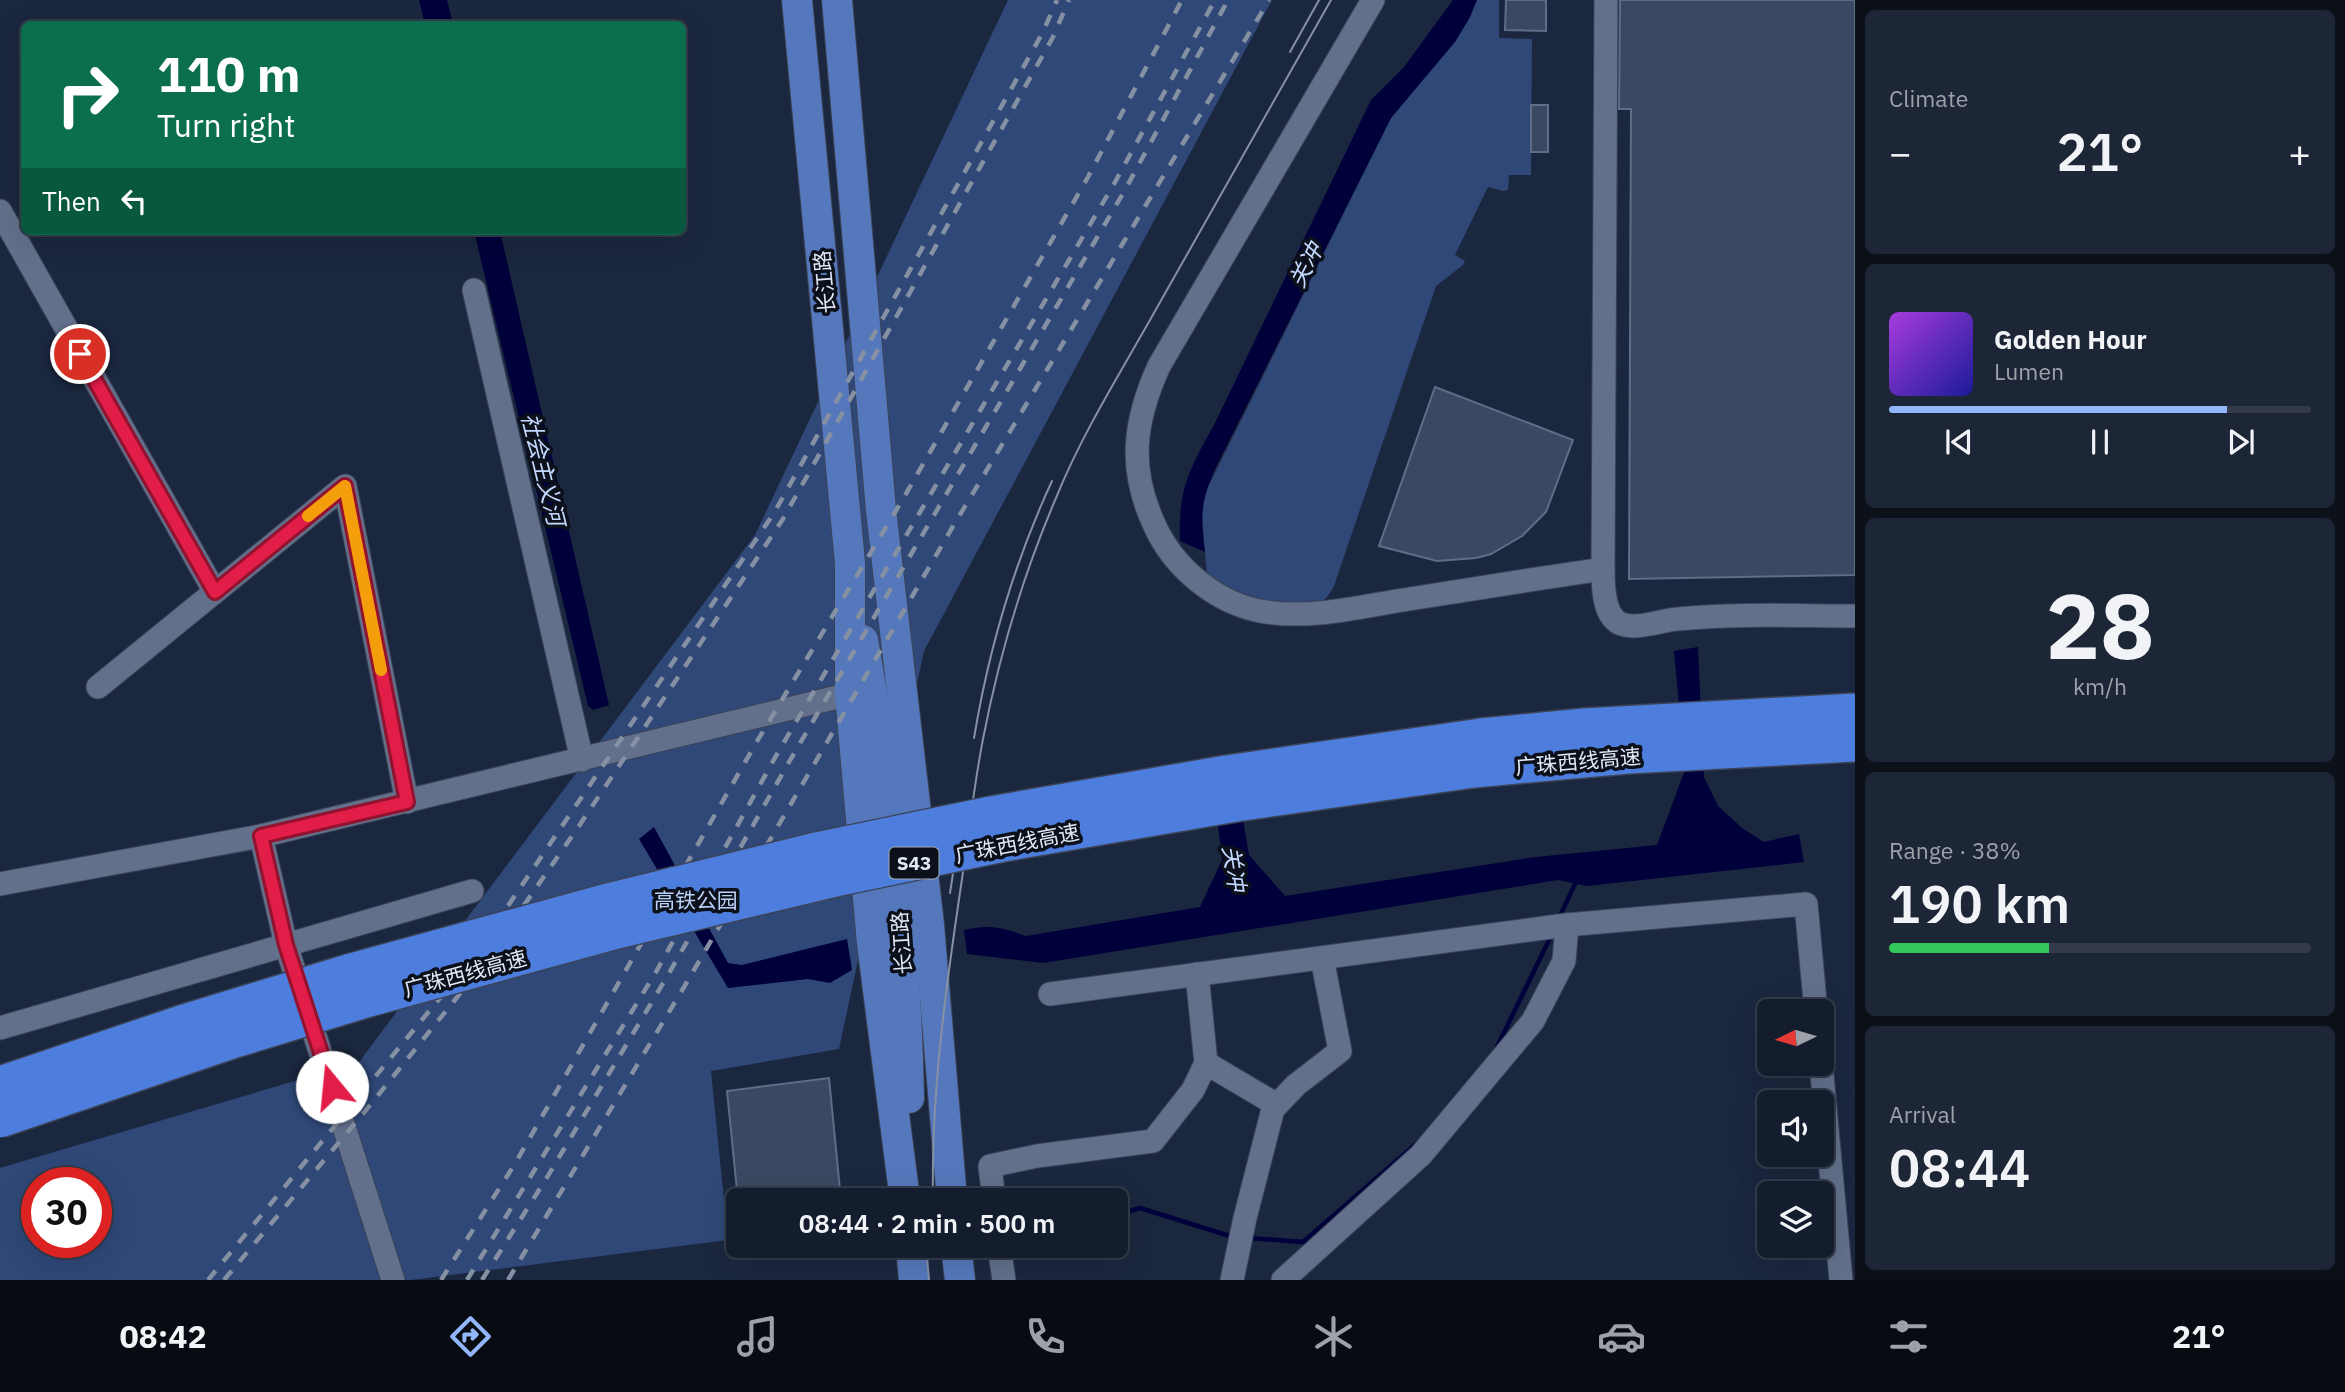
<!DOCTYPE html>
<html lang="en">
<head>
<meta charset="utf-8">
<style>
  body { margin:0; font-family:"IBM Plex Sans","Noto Sans SC",sans-serif; background:#1d2636; color:#f1f3f6; height:100vh; display:flex; flex-direction:column; font-size:26px; white-space:nowrap }
  * { box-sizing:border-box; margin:0 }
  p { font-size:23px; color:#9da2aa }
  .icon { flex:none; width:38px; height:38px; fill:none; stroke:currentColor; stroke-width:2; stroke-linecap:round; stroke-linejoin:round }
  .map { position:relative; flex:1; overflow:hidden }
  .drawer { display:flex; flex-direction:column; gap:10px; padding:10px; background:#0b1019; width:490px }
  .drawer>* { flex:none }
  .hud { position:absolute; left:21px; top:21px; width:665px; height:214px; border-radius:10px; box-shadow:0 7px 28px #0002,0 0 0 2px #333b4a; background:#0b6e4f; color:#fff; overflow:hidden }
  .needle { width:46px; rotate:265deg }
  .buttons { position:absolute; left:1757px; top:999px; display:grid; gap:14px }
  .buttons a { display:grid; place-items:center; width:77px; height:77px; border-radius:10px; background:#141d2e; box-shadow:0 7px 28px #0002,0 0 0 2px #333b4a; font-size:35px }
  .speed { position:absolute; left:21px; top:1167px; display:flex; gap:14px; font-size:35px; font-weight:700; text-align:center }
  .speed>* { display:grid; place-content:center; width:91px; height:91px; border-radius:50%; background:#141d2e; box-shadow:0 7px 28px #0002,0 0 0 2px #333b4a; line-height:1 }
  .speed .limit { border:10px solid #d22; background:#fff; color:#111 }
  .pin { position:absolute; display:grid; place-items:center; width:60px; height:60px; color:#fff; margin:-30px; border:4px solid #fff; border-radius:50%; box-shadow:0 2px 7px #0007 }
  .me { position:absolute; width:77px; margin:-38px; rotate:343deg; stroke-linejoin:round; filter:drop-shadow(0 0 5px #0008) }
  .turn { display:flex; align-items:center; gap:24px; height:147px; padding:0 21px; font-size:32px }
  .turn .icon { width:91px; height:91px; stroke-width:2.5 }
  .turn b { display:block; font-size:49px; line-height:60px }
  .then { display:flex; align-items:center; height:66px; padding:0 21px; background:#0003; gap:14px; font-size:26px }
  .big { font-size:52px; font-weight:600; line-height:1.1 }
  .drawer .tile { flex:1; display:flex; flex-direction:column; justify-content:center; gap:10px; min-width:0; padding:0 24px; border-radius:10px; background:#1d2636 }
  .drawer .dial { align-items:center; gap:0 }
  .dial b { font-size:91px; line-height:1 }
  .song { display:flex; align-items:center; gap:21px }
  .cover { width:84px; height:84px; border-radius:10px; background:linear-gradient(135deg,hsl(280 70% 55%),hsl(240 70% 35%)) }
  .played { height:7px; border-radius:4px; background:linear-gradient(90deg,#92b7fd 80%,#333b4a 80%) }
  .keys { display:flex; justify-content:space-around; direction:ltr }
  .heat { display:flex; justify-content:space-between; align-items:center; font-size:38px; direction:ltr }
  .charge { height:10px; border-radius:5px; background:linear-gradient(90deg,#34c759 38%,#333b4a 0) }
  .trip { position:absolute; left:726px; top:1188px; width:402px; height:70px; border-radius:10px; background:#141d2e; box-shadow:0 7px 28px #0002,0 0 0 2px #333b4a; font-weight:600; line-height:70px; text-align:center }
  .tabs { display:flex; height:112px; justify-content:space-around; align-items:center; background:#080c12; color:#9da2aa }
  .tabs .icon { width:49px; height:49px }
  .tabs .on { color:#92b7fd }
  .tabs b { font-size:32px; color:#f1f3f6 }
  main { display:flex; flex:1; min-height:0 }
  .map>svg:first-child { display:block }
  .green { fill:#2f4878; fill-rule:evenodd }
  .water { fill:#00003b }
  .lines { fill:none; stroke-linecap:round; stroke-linejoin:round }
  .stream { stroke:#00003b; stroke-width:4.5 }
  .building { fill:#3b4861; stroke:#5f6d88; stroke-width:2 }
  .minor-casing { stroke:#3b4357; stroke-width:25 }
  .major-casing { stroke:#3b4357; stroke-width:32 }
  .minor { stroke:#62708b; stroke-width:23 }
  .major { stroke:#5578bc; stroke-width:30 }
  .tram { stroke:#8690a3; stroke-width:2 }
  .rail { stroke:#8690a3; stroke-width:4.5; stroke-dasharray:12 12; stroke-linecap:butt }
  .highway-bridge-casing { stroke:#3b4357; stroke-width:38; stroke-linecap:butt }
  .highway-bridge { stroke:#4d7ddd; stroke-width:35 }
  .route-casing { stroke:#92132f; stroke-width:18 }
  .route { stroke:#e11d48; stroke-width:12 }
  .slow { stroke:#f59e0b; stroke-width:12 }
  .labels { text-anchor:middle; dominant-baseline:central; stroke-width:7; stroke-linejoin:round; paint-order:stroke }
  .shield { fill:#0b101a; stroke:#a1a8b5; stroke-width:2 }
  .shield-label { font-size:19px; font-weight:bold; fill:#e1e9f8 }
  .street-label { font-size:21px; fill:#e1e9f8; stroke:#0b101a }
  .park-label { font-size:21px; fill:#bbd0f5; stroke:#0b101a }
  .water-label { font-size:23px; font-style:italic; fill:#c3d8fe; stroke:#0b101a }
</style>
</head>
<body>
<main>
<div class="map">
<svg width="1855" height="1280" viewBox="0 0 1855 1280">
  <rect width="100%" height="100%" fill="#1b273e"/>
  <g class="green">
    <path d="M 1008,0 L 1272,0 L 924,651 L 839,1049 L 711,1071 L 728,1240 L 411,1280 L 0,1280 L 0,1168 L 359,1062 L 755,535 ZM 37,1183 L 96,1183 L 96,1242 L 37,1242 Z"/>
    <path d="M 1477,0 L 1499,0 L 1499,38 L 1532,39 L 1531,175 L 1509,175 L 1508,190 L 1503,191 L 1488,187 L 1455,255 L 1465,261 L 1463,265 L 1436,286 L 1334,586 C 1330,593 1327,599 1319,603 C 1309,607 1297,605 1286,603 C 1254,599 1235,592 1207,576 L 1202,516 L 1203,497 L 1391,118 L 1469,19 Z"/>
  </g>
  <g class="water">
    <polygon points="419,0 447,0 453,24 425,24"/>
    <path d="M 1453,0 L 1477,0 L 1469,19 L 1455,42 L 1391,118 L 1216,467 C 1201,501 1200,514 1205,552 L 1180,541 C 1178,487 1190,469 1215,423 L 1371,100 L 1404,67 Z"/>
    <polygon points="474,231 500,231 609,705 593,710 588,706"/>
    <path d="M 1698,647 L 1704,777 L 1718,806 L 1742,828 L 1764,842 L 1799,834 L 1804,862 L 1587,886 L 1558,880 L 1043,963 L 967,954 L 964,930 C 989,924 1002,927 1026,936 L 1200,907 L 1222,860 L 1217,817 L 1242,814 L 1249,855 L 1285,896 L 1536,857 L 1657,845 L 1685,770 L 1674,651 Z"/>
    <polygon points="654,827 728,963 742,965 847,939 852,970 830,983 808,979 728,988 639,839"/>
  </g>
  <g class="lines">
    <g class="stream">
      <polyline points="1558,920 1577,880"/>
      <polyline points="1496,1049 1552,934"/>
      <polyline points="1116,1215 1140,1208 1233,1237"/>
      <polyline points="1248,1238 1303,1242 1416,1144"/>
      <polyline points="1008,1248 1016,1246"/>
    </g>
  </g>
  <g class="building">
    <polygon points="1506,0 1546,0 1546,31 1505,30"/>
    <polygon points="1620,0 1855,0 1855,575 1629,579 1631,109 1619,109"/>
    <rect x="1531" y="105" width="17" height="47"/>
    <polygon points="1435,387 1573,440 1546,512 1522,536 1491,554 1476,558 1437,561 1379,546"/>
    <polygon points="829,1078 841,1200 738,1200 727,1091"/>
  </g>
  <g class="lines">
    <defs>
      <g id="minor">
        <path d="M 1373,0 L 1159,366 C 1134,421 1128,468 1154,524 C 1173,568 1218,605 1266,612 C 1312,619 1359,607 1403,600 C 1470,589 1536,579 1603,569"/>
        <path d="M 1606,0 L 1603,569 C 1603,585 1603,614 1619,623 C 1635,631 1661,620 1678,619 C 1736,613 1796,616 1855,616"/>
        <polyline points="0,211 215,592"/>
        <polyline points="474,290 582,760"/>
        <polyline points="98,687 345,486 407,802"/>
        <polyline points="261,836 286,945 393,1280"/>
        <polyline points="0,884 261,836 850,694"/>
        <polyline points="1050,994 1566,925 1806,904 1816,1012"/>
        <polyline points="0,1028 472,891"/>
        <polyline points="1206,1063 1277,1105"/>
        <polyline points="1821,1064 1841,1280"/>
        <polyline points="994,1200 990,1166 1037,1156 1153,1141 1193,1090 1206,1063 1197,974"/>
        <polyline points="999,1246 1004,1280"/>
        <polyline points="1232,1280 1245,1218 1273,1109 1296,1085 1340,1051 1322,958"/>
        <polyline points="1283,1280 1421,1155 1533,1021 1564,961 1567,925"/>
      </g>
      <g id="major">
        <polyline points="797,0 850,563 850,694 872,943 905,1200"/>
        <polyline points="837,0 881,510 929,925 952,1200"/>
        <path d="M 863,640 C 890,791 906,945 909,1098"/>
        <polyline points="911,1246 914,1280"/>
        <polyline points="956,1246 960,1280"/>
      </g>
    </defs>
    <use href="#minor" class="minor-casing"/>
    <use href="#major" class="major-casing"/>
    <use href="#minor" class="minor"/>
    <use href="#major" class="major"/>
    <g class="tram">
      <polyline points="1290,52 1319,0"/>
      <path d="M 974,738 C 989,648 1014,563 1052,481"/>
      <polyline points="950,893 958,841"/>
      <path d="M 933,1200 C 931,1092 946,986 962,879 C 969,832 974,785 983,739 C 999,656 1023,575 1056,498 C 1083,431 1124,367 1159,304 C 1216,203 1274,101 1331,0"/>
      <polyline points="926,1246 929,1280"/>
    </g>
    <g class="rail">
      <polyline points="208,1280 472,959 774,513 1043,32 1057,0"/>
      <polyline points="224,1280 371,1104 479,970 579,826 783,519 1053,37 1069,0"/>
      <polyline points="441,1280 516,1162 756,743 903,499 1088,177 1182,0"/>
      <polyline points="467,1280 656,972 777,754 1114,184 1215,0"/>
      <polyline points="482,1280 546,1179 668,975 789,762 1125,190 1228,0"/>
      <polyline points="508,1280 687,982 952,528 1269,0"/>
    </g>
    <defs>
      <g id="highway-bridge">
        <polyline points="0,1084 181,1023 348,972 608,901 812,851 991,814 1226,773 1481,736 1584,726 1855,711"/>
        <polyline points="0,1120 235,1040 369,999 613,932 840,878 1003,844 1236,804 1474,770 1628,756 1855,744"/>
      </g>
    </defs>
    <use href="#highway-bridge" class="highway-bridge-casing"/>
    <use href="#highway-bridge" class="highway-bridge"/>
  </g>
  <g class="lines">
    <defs>
      <polyline id="route" points="80,354 215,592 345,486 407,802 261,836 286,945 332,1087"/>
    </defs>
    <use href="#route" class="route-casing"/>
    <use href="#route" class="route"/>
    <polyline class="slow" points="308,516 345,486 381,670"/>
  </g>
  <g class="labels">
    <rect class="shield" x="889.5" y="847.5" width="49" height="31" rx="5"/>
    <g class="shield-label">
      <text x="914" y="863">S43</text>
    </g>
    <g class="street-label">
      <text transform="translate(824 282) rotate(-95)">长江路</text>
      <text transform="translate(1578 761) rotate(-5)">广珠西线高速</text>
      <text transform="translate(1017 843) rotate(-11)">广珠西线高速</text>
      <text transform="translate(901 943) rotate(-94)">长江路</text>
      <text transform="translate(465 973) rotate(-15)">广珠西线高速</text>
    </g>
    <g class="park-label">
      <text x="696" y="900">高铁公园</text>
    </g>
    <g class="water-label">
      <text transform="translate(1305 265) rotate(-63)">关冲</text>
      <text transform="translate(544 469) rotate(76)">社会主义河</text>
      <text transform="translate(1235 868) rotate(81)">关冲</text>
    </g>
  </g>
</svg>
<div class="buttons">
<a><svg class="needle" viewBox="-14 -14 28 28"><path d="M0-13l5 13h-10z" fill="#e53935"/><path d="M0 13l5-13h-10z" fill="#9da2aa"/></svg></a>
<a><svg class="icon" aria-label="sound" viewBox="0 0 24 24"><path d="M4 9h4l5-4v14l-5-4H4zM17 9q2 3 0 6"/></svg></a>
<a><svg class="icon" aria-label="layers" viewBox="0 0 24 24"><path d="M12 4l9 5-9 5-9-5zM3 14l9 5 9-5"/></svg></a>
</div>
<div class="speed"><div class="limit">30</div></div>
<div class="pin" style="left:80px;top:354px;background:#d93025"><svg class="icon" aria-label="arrive" viewBox="0 0 24 24"><path d="M6 21V4h12l-3 4 3 4H6"/></svg></div>
<svg class="me" style="left:332px;top:1087px" viewBox="-20 -20 40 40"><circle r="19" fill="#fff"/><path d="M0-13L10 11 0 6-10 11z" fill="#e11d48"/></svg>
<div class="trip">08:44 · 2 min · 500 m</div>
<div class="hud">
<div class="turn"><svg class="icon" aria-label="right" viewBox="0 0 24 24"><path d="M7 20v-9h11M14 6l5 5-5 5"/></svg><div><b>110 m</b>Turn right</div></div>
<div class="then">Then<svg class="icon" aria-label="left" viewBox="0 0 24 24"><path d="M17 20v-9H6M10 6l-5 5 5 5"/></svg></div>
</div>
</div>
<section class="drawer">
<div class="tile"><p>Climate</p>
<div class="heat"><a>−</a><b class="big">21°</b><a>+</a></div>
</div>
<div class="tile">
<div class="song"><i class="cover"></i><div><b>Golden Hour</b><p>Lumen</p></div></div>
<div class="played"></div>
<div class="keys"><svg class="icon" aria-label="previous" viewBox="0 0 24 24"><path d="M18 5L8 12l10 7zM5 5v14"/></svg><svg class="icon" aria-label="pause" viewBox="0 0 24 24"><path d="M8 5v14M16 5v14"/></svg><svg class="icon" aria-label="next" viewBox="0 0 24 24"><path d="M6 5l10 7-10 7zM19 5v14"/></svg></div>
</div>
<div class="tile dial"><b>28</b><p>km/h</p></div>
<div class="tile"><p>Range · 38%</p><b class="big">190 km</b><div class="charge"></div></div>
<div class="tile"><p>Arrival</p><b class="big">08:44</b></div>
</section>
</main>
<nav class="tabs">
<b>08:42</b>
<svg class="icon on" aria-label="directions" viewBox="0 0 24 24"><path d="M12 3l9 9-9 9-9-9zM9 14v-3h6M13 9l2 2-2 2"/></svg>
<svg class="icon" aria-label="music" viewBox="0 0 24 24"><path d="M9 18V5l10-2v13"/><circle cx="6" cy="18" r="3"/><circle cx="16" cy="16" r="3"/></svg>
<svg class="icon" aria-label="phone" viewBox="0 0 24 24"><path d="M5 4h4l2 5-3 2q2 4 5 5l2-3 5 2v4C11 20 4 13 5 4z"/></svg>
<svg class="icon" aria-label="climate" viewBox="0 0 24 24"><path d="M12 3v18M4 7l16 10M4 17L20 7"/></svg>
<svg class="icon" aria-label="car" viewBox="0 0 24 24"><path d="M5 17H2v-5l4-1 3-4h7l3 4 3 1v5h-3M9 17h6M6 11h13"/><circle cx="7" cy="17" r="2"/><circle cx="17" cy="17" r="2"/></svg>
<svg class="icon" aria-label="filters" viewBox="0 0 24 24"><path d="M4 7h16M4 17h16"/><circle cx="9" cy="7" r="2"/><circle cx="15" cy="17" r="2"/></svg>
<b>21°</b>
</nav>
</body>
</html>
